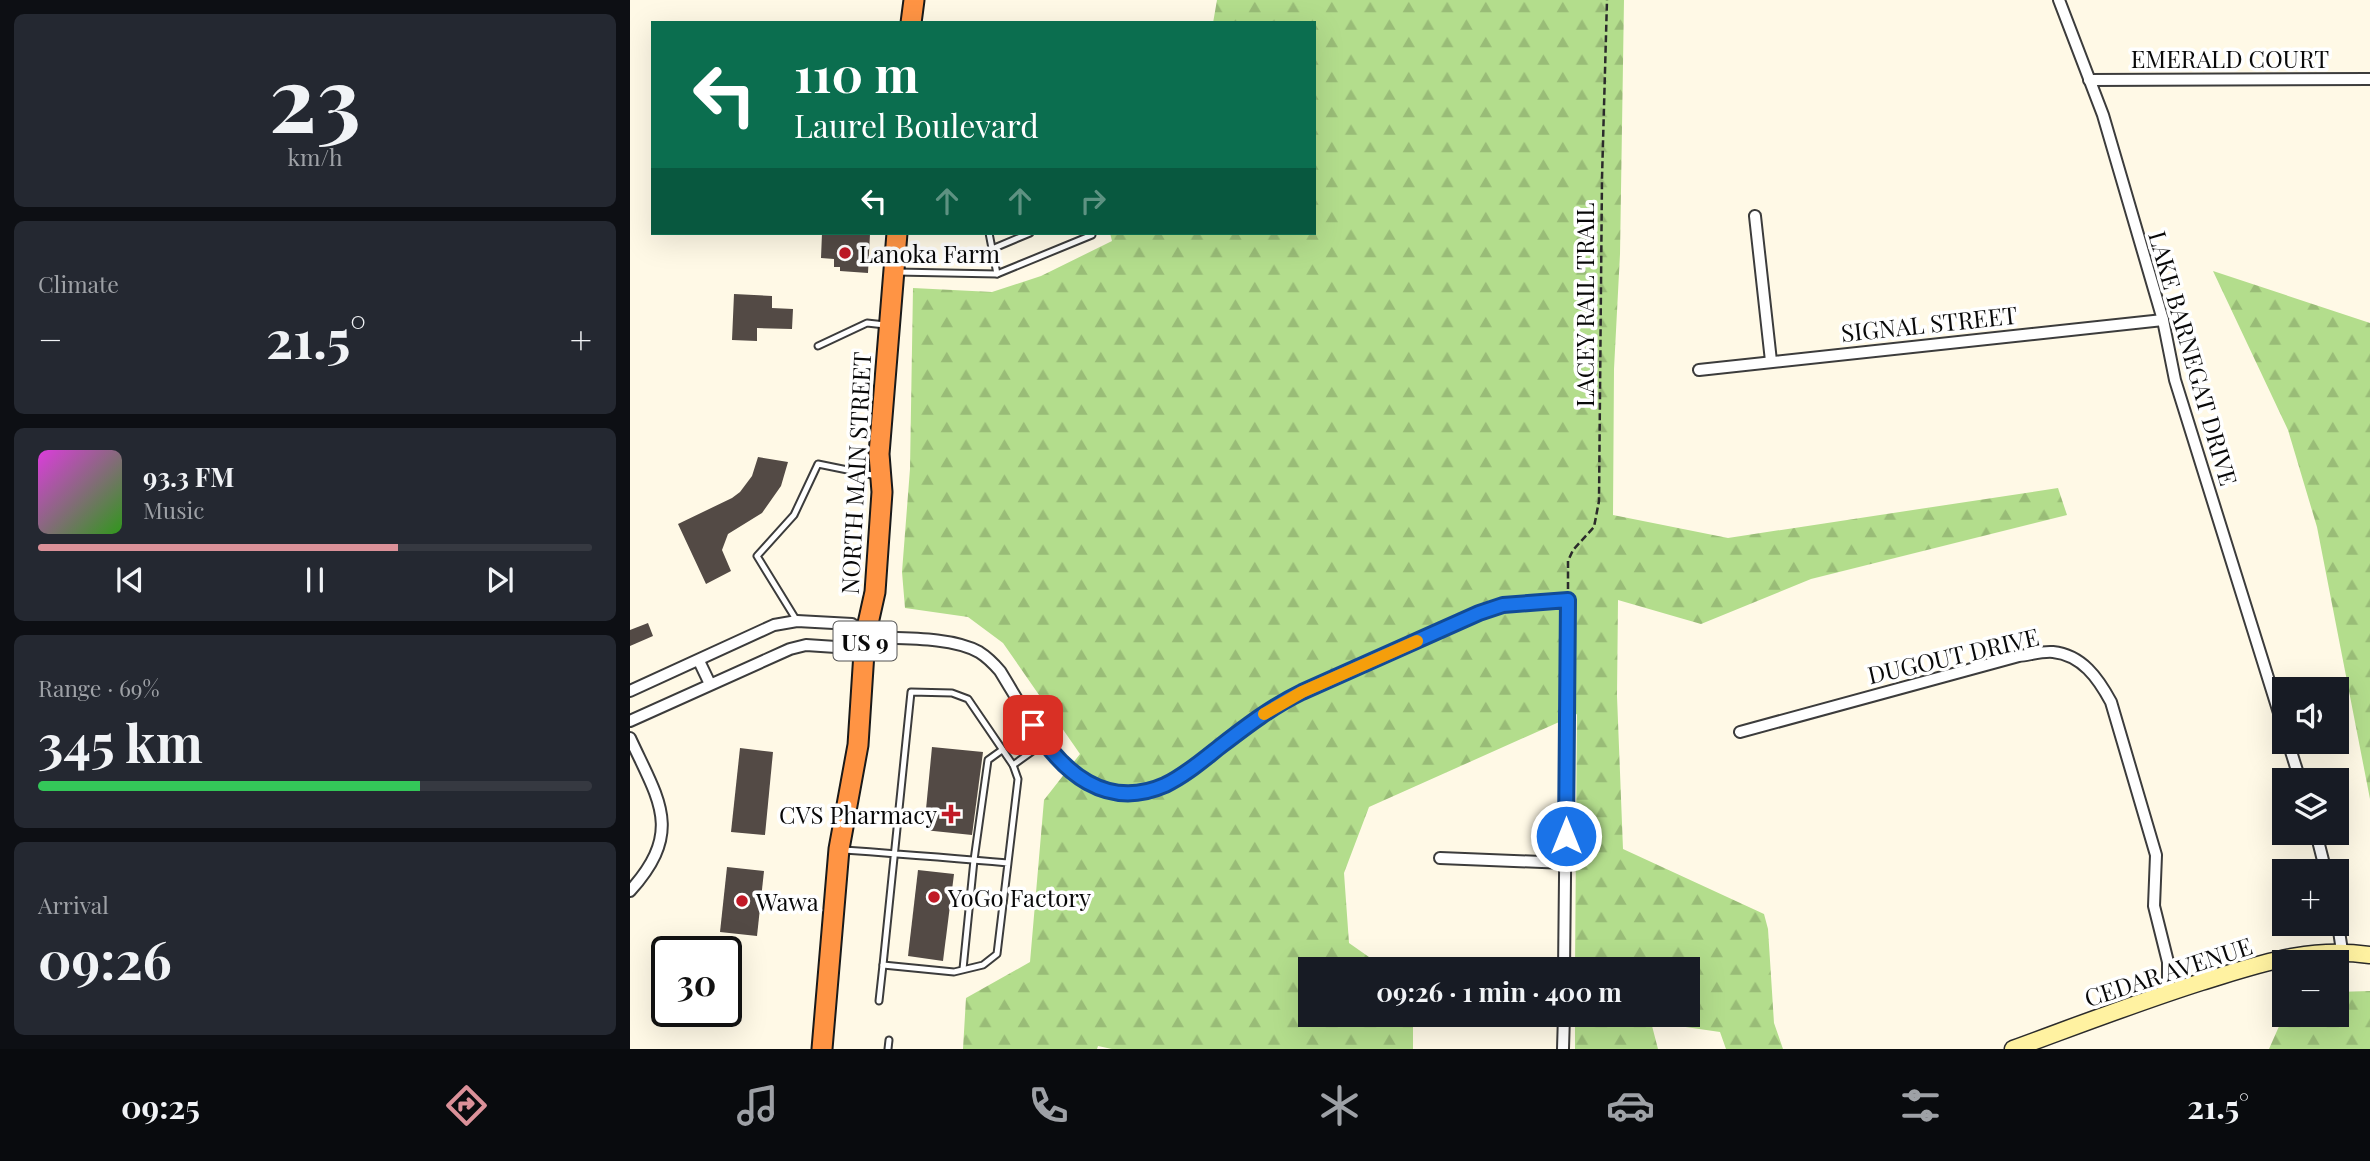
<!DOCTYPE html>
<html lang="en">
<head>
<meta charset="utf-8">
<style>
  body { margin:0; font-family:"Playfair Display",serif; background:#242831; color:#f1f3f6; height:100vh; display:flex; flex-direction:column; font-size:26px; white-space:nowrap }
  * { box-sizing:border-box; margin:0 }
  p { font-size:23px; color:#9ea1a6 }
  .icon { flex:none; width:38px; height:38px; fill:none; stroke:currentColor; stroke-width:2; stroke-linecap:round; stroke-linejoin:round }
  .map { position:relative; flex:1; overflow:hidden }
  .sheet { display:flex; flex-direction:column; gap:14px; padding:14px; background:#0d0f14; width:630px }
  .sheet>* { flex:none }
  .top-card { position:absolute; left:21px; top:21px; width:665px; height:214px; border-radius:0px; box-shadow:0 7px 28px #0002; background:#0b6e4f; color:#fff; overflow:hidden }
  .controls { position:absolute; left:1642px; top:677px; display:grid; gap:14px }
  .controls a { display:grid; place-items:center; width:77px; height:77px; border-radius:0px; background:#171b24; box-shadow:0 7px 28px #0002; font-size:35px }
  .speed { position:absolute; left:21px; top:936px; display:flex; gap:14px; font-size:35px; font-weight:700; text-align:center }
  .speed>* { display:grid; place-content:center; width:91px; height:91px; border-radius:50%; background:#171b24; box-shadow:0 7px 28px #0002; line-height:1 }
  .speed .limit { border:4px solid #111; border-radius:10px; background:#fff; color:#111 }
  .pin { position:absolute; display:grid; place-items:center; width:60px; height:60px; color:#fff; margin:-30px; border-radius:14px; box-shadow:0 4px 10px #0006 }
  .me { position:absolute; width:77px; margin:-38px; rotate:0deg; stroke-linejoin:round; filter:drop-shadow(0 0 5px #0008) }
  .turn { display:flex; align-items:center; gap:24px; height:147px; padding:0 28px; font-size:32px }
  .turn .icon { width:91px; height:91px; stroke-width:2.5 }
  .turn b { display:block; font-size:49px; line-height:60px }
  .lanes { display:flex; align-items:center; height:66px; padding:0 28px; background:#0003; justify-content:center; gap:35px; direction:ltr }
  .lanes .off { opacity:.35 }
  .big { font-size:52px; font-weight:700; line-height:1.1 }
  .sheet .widget { flex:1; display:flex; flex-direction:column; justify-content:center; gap:10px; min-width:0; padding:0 24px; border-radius:10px; background:#242831 }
  .sheet .dial { align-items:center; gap:0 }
  .dial b { font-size:91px; line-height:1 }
  .song { display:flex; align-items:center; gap:21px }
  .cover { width:84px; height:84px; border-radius:10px; background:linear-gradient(135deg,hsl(300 70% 55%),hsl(110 70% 35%)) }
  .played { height:7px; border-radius:4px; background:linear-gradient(90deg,#db9199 65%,#363941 65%) }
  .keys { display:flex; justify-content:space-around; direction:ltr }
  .heat { display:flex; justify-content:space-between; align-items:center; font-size:38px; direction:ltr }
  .charge { height:10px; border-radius:5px; background:linear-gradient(90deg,#34c759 69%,#363941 0) }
  .trip { position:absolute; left:668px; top:957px; width:402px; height:70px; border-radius:0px; background:#171b24; box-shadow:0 7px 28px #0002; font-weight:700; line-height:70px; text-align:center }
  .menu { display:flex; height:112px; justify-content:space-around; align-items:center; background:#090b0e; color:#9ea1a6 }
  .menu .icon { width:49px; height:49px }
  .menu .current { color:#db9199 }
  .menu b { font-size:32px; color:#f1f3f6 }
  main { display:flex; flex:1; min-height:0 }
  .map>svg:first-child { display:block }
  .forest { fill:url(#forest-firs) }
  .building { fill:#534a45 }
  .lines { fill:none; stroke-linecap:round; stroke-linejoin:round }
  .lane-casing { stroke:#3c3c3c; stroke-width:9 }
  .street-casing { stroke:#3c3c3c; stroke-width:14 }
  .secondary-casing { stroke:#2b2b2b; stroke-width:19 }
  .highway-casing { stroke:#1a1a1a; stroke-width:23 }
  .path { stroke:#2b2b2b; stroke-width:2.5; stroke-dasharray:7 3.5; stroke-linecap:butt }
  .lane { stroke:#fff; stroke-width:5 }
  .street { stroke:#fff; stroke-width:10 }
  .secondary { stroke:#fff2a1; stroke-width:16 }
  .highway { stroke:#ff9444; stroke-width:19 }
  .route-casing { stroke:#114b97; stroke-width:18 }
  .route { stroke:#1a73e8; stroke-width:12 }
  .slow { stroke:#f59e0b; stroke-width:12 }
  .poi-dot { fill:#c11a27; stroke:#fff; stroke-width:2.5 }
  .labels { text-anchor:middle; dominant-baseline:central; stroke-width:7; stroke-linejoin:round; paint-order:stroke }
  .shield { fill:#fff; stroke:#535353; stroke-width:2 }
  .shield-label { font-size:23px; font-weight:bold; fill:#090909 }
  .street-label { font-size:24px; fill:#090909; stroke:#fff }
  .poi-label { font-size:24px; fill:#090909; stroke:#fff; text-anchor:start }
</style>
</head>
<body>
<main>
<section class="sheet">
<div class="widget dial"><b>23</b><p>km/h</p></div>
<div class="widget"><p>Climate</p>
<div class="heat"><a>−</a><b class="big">21.5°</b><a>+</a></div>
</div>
<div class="widget">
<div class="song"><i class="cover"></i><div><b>93.3 FM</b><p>Music</p></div></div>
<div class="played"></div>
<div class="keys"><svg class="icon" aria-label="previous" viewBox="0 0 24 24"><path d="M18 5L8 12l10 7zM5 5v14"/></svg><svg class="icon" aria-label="pause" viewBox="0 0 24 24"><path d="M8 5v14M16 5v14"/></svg><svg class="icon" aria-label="next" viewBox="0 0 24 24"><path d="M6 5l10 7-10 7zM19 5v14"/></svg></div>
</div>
<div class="widget"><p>Range · 69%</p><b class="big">345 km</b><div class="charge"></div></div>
<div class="widget"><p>Arrival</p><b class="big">09:26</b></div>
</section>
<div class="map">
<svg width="1740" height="1049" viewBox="0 0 1740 1049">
  <defs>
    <pattern id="forest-firs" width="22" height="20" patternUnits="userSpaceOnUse" patternTransform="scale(1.75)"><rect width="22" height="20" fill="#b3dd8c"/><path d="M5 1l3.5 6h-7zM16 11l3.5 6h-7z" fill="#99bc77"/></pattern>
  </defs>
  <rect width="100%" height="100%" fill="#fff9e6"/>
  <g class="forest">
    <polygon points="587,0 994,0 990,254 984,369 983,515 1098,538 1428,488 1437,515 1181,579 1071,624 988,600 987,696 993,849 1134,914 1138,929 1144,1023 1153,1049 1096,1049 1090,1032 1021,1022 1028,1049 945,1049 945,1015 1059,1015 1059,970 945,969 947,714 739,807 714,873 719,943 756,969 681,970 681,1015 783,1015 783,1049 482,1049 468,1046 467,1049 333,1049 336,998 400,962 414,800 450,754 373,643 338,617 275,608 272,572 280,469 283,288 362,292 411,276 482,241 480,233 684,233 684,23 583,23"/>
    <polygon points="1583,271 1740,323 1740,799 1687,527 1658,430"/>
    <polygon points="1740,991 1740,1049 1639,1049 1654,1015 1706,1015 1706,992"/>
  </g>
  <g class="building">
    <polygon points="192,233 240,234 238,273 210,271 210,267 204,267 204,259 191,258"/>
    <polygon points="104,294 142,296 142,308 163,309 162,329 127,328 127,341 102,340"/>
    <polygon points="128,457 158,462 151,486 132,513 98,534 92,550 101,571 76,584 48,524 102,498 110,492 122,476"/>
    <polygon points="18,623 23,636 0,646 0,630"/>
    <polygon points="302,747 353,752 342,835 294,830"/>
    <polygon points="110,748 143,752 135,835 101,832"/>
    <polygon points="97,867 134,871 127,936 90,932"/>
    <polygon points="288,870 324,874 313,961 278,956"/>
  </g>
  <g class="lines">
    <defs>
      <g id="lane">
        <polyline points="359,233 367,274"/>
        <polyline points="362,249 400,233"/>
        <polyline points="267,272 367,274 462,235 461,233"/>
        <polyline points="188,346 237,323 255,325"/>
        <polyline points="167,621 127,556 164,515 188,464 247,476"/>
        <polyline points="383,765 414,743"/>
        <path d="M 214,850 C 269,854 323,858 378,863 L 388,779 L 383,765 L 338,699 L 322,693 L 281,692 L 253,965 L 324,972 L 353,965 L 367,954 L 378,863"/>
        <polyline points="333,969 344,860 358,760 372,750"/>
        <polyline points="249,1001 253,965"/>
        <polyline points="258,1049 259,1040"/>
      </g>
      <g id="street">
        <polyline points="1429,0 1473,115 1533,320 1545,380 1654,729"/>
        <polyline points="1459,80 1740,79"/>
        <polyline points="1125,216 1141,361"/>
        <polyline points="1069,370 1533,320"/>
        <polyline points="69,661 80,684"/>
        <polyline points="0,691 144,625 167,621 222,624 235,637"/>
        <path d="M 0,721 L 160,649 L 176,645 L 221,648 L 235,637 C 269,639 320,636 349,652 C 357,657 364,664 370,671 C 412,739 453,831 550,777 L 648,704 L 849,613 L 873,605 L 938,600 L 934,970"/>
        <path d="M 1110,732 L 1389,656 C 1399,655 1412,651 1423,652 C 1452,655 1468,678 1481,702 L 1526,855 L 1524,906 L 1538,962 L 1538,993"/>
        <path d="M 0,738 C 29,801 54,831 0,891"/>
        <polyline points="1658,742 1670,780"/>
        <polyline points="1686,833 1696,872"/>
        <polyline points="810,858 936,863"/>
        <polyline points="1706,911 1712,951"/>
        <polyline points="933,1049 934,1015"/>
      </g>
      <path id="secondary" d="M 1383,1049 C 1446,1026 1508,1002 1571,982 C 1631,964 1677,946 1740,955"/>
      <g id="highway">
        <polyline points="281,23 284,0"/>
        <polyline points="192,1049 209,849 228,745 235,637 245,592 252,492 249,454 267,233"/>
      </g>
    </defs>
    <use href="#lane" class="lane-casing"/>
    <use href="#street" class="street-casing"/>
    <use href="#secondary" class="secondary-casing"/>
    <use href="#highway" class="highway-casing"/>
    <polyline class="path" points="938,589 938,561 943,550 964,527 969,501 972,178 977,0"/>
    <use href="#lane" class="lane"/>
    <use href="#street" class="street"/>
    <use href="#secondary" class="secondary"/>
    <use href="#highway" class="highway"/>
  </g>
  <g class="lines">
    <defs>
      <path id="route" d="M 403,725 C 432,772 476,811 535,785 C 556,775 574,759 592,745 C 618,725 643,706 672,692 L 849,613 L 873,605 L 938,600 L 936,836"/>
    </defs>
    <use href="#route" class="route-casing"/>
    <use href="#route" class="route"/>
    <polyline class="slow" points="634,714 672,692 787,641"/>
  </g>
  <g class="poi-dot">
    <circle cx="215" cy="253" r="7"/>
    <path d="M317.5 803.5h7v7h7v7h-7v7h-7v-7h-7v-7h7z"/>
    <circle cx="304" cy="897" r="7"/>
    <circle cx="112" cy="901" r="7"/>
  </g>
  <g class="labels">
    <rect class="shield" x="203.5" y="621.5" width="63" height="39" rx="5"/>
    <g class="shield-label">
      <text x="235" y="641">US 9</text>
    </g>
    <g class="street-label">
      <text x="1600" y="58">EMERALD COURT</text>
      <text transform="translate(954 305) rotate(-90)">LACEY RAIL TRAIL</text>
      <text transform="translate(1299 323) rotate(-6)">SIGNAL STREET</text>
      <text transform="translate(1564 358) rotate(74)">LAKE BARNEGAT DRIVE</text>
      <text transform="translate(225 473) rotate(-87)">NORTH MAIN STREET</text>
      <text transform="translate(1323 655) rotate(-13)">DUGOUT DRIVE</text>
      <text transform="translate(1538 971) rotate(-18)">CEDAR AVENUE</text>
    </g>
    <g class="poi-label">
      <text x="229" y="253">Lanoka Farm</text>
      <text x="307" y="814" text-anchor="end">CVS Pharmacy</text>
      <text x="318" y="897">YoGo Factory</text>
      <text x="126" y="901">Wawa</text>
    </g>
  </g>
</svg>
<div class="controls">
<a><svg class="icon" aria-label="sound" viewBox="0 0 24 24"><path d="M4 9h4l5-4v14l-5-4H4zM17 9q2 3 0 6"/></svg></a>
<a><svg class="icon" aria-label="layers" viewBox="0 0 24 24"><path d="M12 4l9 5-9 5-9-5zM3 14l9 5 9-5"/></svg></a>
<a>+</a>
<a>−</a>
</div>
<div class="speed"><div class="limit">30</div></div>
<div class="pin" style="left:403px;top:725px;background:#d93025"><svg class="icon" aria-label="arrive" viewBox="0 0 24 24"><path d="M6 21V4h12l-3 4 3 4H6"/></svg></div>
<svg class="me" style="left:936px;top:836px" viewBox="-20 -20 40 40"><circle r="17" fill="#1a73e8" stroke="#fff" stroke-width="3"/><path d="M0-11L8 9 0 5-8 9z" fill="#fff"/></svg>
<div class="trip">09:26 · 1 min · 400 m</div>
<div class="top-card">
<div class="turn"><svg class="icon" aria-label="left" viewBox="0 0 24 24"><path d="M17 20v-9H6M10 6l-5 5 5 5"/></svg><div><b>110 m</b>Laurel Boulevard</div></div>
<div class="lanes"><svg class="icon" aria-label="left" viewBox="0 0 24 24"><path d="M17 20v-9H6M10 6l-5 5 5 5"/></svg><svg class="icon off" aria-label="ahead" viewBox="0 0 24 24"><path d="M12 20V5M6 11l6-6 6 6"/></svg><svg class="icon off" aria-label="ahead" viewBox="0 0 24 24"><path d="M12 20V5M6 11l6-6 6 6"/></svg><svg class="icon off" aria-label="right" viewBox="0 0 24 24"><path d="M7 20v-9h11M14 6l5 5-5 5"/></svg></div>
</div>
</div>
</main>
<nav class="menu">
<b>09:25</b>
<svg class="icon current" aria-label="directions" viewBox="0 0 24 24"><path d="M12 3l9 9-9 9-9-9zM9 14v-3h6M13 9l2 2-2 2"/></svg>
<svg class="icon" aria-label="music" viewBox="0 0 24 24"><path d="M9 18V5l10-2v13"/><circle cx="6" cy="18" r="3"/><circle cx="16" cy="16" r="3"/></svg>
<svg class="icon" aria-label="phone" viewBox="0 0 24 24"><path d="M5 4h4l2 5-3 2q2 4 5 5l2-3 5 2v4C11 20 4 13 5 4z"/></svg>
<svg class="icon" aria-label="climate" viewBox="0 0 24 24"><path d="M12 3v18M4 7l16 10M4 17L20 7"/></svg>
<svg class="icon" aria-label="car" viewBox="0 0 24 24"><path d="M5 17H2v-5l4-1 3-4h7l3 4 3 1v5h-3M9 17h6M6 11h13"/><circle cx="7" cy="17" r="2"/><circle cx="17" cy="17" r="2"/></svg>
<svg class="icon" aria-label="filters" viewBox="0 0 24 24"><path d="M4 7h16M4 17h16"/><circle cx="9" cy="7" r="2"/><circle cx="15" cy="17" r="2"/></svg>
<b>21.5°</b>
</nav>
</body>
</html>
